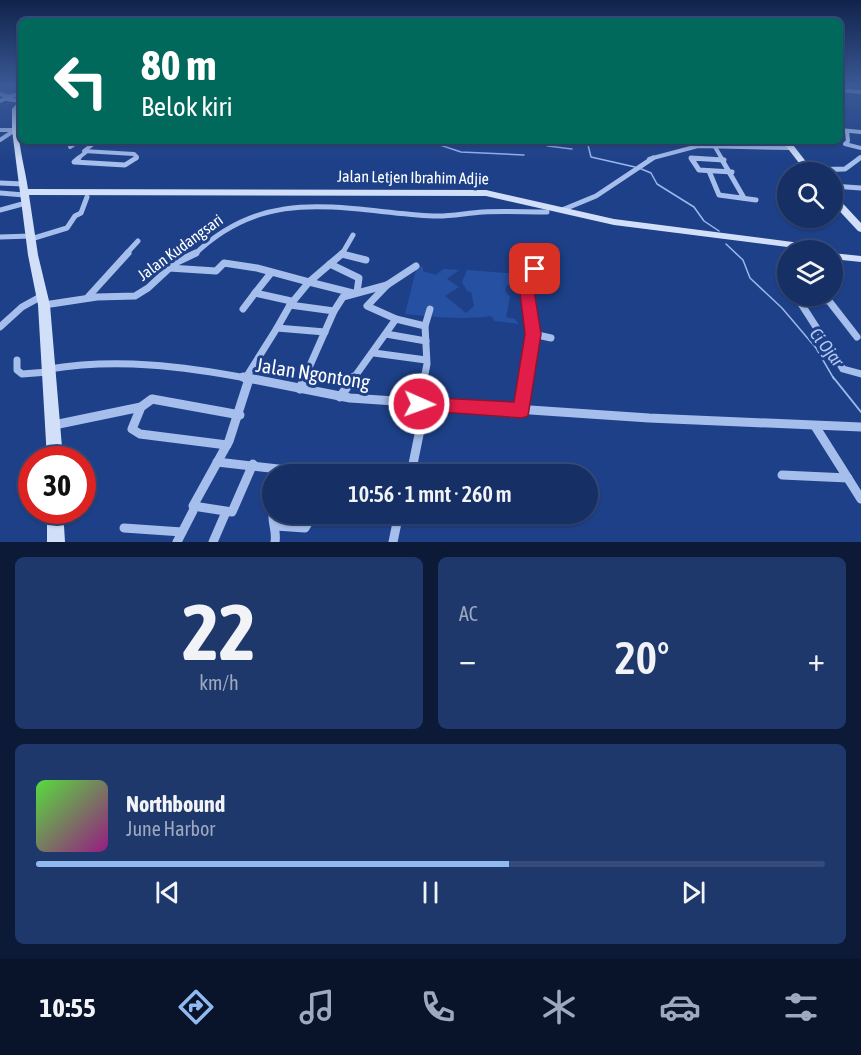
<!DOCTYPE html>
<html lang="id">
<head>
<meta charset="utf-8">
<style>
  body { margin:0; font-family:"Asap Condensed",sans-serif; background:#1f386c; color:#f1f3f6; height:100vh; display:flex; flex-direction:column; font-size:22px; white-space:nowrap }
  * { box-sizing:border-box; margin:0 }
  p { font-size:20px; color:#9ea9bf }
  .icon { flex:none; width:33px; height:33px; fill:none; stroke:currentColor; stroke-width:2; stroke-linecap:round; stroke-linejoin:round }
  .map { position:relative; height:542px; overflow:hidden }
  .side { display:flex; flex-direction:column; gap:15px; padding:15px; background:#0c1a38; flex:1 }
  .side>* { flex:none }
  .hud { position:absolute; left:18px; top:18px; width:825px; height:126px; border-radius:9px; box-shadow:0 2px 4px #0004,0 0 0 2px #354b7a; background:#00695c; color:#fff; overflow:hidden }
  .buttons { position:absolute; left:777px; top:162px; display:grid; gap:12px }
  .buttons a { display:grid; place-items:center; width:66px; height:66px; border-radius:50%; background:#163066; box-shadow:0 2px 4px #0004,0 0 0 2px #354b7a; font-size:30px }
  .speed { position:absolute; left:18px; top:446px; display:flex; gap:12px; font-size:30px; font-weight:700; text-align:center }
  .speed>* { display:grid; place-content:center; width:78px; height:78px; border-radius:50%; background:#163066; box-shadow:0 2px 4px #0004,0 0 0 2px #354b7a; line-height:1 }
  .speed .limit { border:9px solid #d22; background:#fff; color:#111 }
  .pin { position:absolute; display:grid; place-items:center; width:51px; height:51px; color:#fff; margin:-26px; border-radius:12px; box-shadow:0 3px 9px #0006 }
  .me { position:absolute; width:66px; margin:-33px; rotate:92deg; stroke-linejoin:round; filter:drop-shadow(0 0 4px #0008) }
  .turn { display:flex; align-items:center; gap:21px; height:126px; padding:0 24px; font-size:27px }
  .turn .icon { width:78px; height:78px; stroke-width:2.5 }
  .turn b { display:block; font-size:42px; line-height:51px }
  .big { font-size:45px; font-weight:600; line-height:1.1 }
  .side .widget { flex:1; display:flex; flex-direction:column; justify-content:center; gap:9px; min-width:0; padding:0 21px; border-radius:9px; background:#1f386c }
  .side .dial { align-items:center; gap:0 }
  .dial b { font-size:78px; line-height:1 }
  .song { display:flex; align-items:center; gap:18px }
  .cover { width:72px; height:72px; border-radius:9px; background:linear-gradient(135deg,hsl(110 70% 55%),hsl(310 70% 35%)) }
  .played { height:6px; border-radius:3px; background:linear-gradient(90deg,#90b9f0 60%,#354b7a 60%) }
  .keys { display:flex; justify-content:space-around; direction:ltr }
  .heat { display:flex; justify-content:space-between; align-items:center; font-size:33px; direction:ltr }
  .side .tiles { flex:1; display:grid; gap:15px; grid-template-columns:1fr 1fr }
  .widget:last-child { grid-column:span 2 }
  .trip { position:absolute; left:262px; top:464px; width:336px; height:60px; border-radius:30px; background:#163066; box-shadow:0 2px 4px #0004,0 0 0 2px #354b7a; font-weight:600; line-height:60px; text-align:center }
  .menu { display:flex; height:96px; justify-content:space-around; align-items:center; background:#091329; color:#9ea9bf }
  .menu .icon { width:42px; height:42px }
  .menu .active { color:#90b9f0 }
  .menu b { font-size:27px; color:#f1f3f6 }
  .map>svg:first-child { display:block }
  .green { fill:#2650a1 }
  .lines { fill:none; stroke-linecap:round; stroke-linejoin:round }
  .stream-far1 { stroke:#9ab8ed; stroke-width:1.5 }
  .stream { stroke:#9ab8ed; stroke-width:2 }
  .street-far3 { stroke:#a6beec; stroke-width:4 }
  .street-far2 { stroke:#a6beec; stroke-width:5 }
  .street-far1 { stroke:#a6beec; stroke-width:7 }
  .street { stroke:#a6beec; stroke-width:9 }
  .secondary { fill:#d2dff9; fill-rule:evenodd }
  .route { fill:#e11d48; stroke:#92132f; stroke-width:1.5 }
  .labels { text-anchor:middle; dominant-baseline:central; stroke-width:6; stroke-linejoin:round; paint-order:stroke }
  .street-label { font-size:16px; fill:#fff; stroke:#1d4088 }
  .water-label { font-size:18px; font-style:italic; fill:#b2c9f3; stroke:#1d4088 }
  .near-street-label { font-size:20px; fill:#fff; stroke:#1d4088 }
</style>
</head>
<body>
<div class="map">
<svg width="861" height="542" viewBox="0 0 861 542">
  <rect width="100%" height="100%" fill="#1d4088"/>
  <path class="green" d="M 417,266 L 423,267 L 423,271 L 436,275 L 443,269 L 459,270 L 447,279 L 459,287 L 445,296 L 466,313 L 474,306 L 471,292 L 467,291 L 462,282 L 467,270 L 531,275 L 507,285 L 505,291 L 510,297 L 506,317 L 515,319 L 519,324 L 495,321 L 491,316 C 463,320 435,317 405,314 Z"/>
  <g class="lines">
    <g class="stream-far1">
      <polyline points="428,141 461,152 524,155"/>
      <polyline points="537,141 548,146 572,149"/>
      <polyline points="587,141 591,157 635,167"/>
      <polyline points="639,168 651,173 657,184 694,207 704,221 719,231"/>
      <polyline points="726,244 743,260 750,278 782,308 816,348 834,379"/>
    </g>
    <polyline class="stream" points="833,377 861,412"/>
    <g class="street-far3">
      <polyline points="0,94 9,97 0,101"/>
      <polyline points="9,97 21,93"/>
      <polyline points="7,99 21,101"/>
      <polyline points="0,130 15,130"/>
      <polyline points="840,130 861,132"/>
      <polyline points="847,131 848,141 845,144 861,148"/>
      <polyline points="0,140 15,130"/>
      <polyline points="97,141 84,151 134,154 137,157 135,159"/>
      <polyline points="96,142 147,144"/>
      <polyline points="714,145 722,159"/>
      <polyline points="70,147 79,141"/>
      <polyline points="77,159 86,152"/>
      <polyline points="649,159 698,146 790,148"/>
      <polyline points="692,159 712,159"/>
      <polyline points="858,159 861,157"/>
    </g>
    <g class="street-far2">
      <polyline points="79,158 74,162 125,165 136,158"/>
      <polyline points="721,158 744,198"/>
      <polyline points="724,160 691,158 699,170 732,172"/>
      <polyline points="808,170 845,169 860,158"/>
      <polyline points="709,171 719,195 756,200"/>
      <polyline points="0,183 23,184"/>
      <polyline points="832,186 861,188"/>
      <polyline points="0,193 24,195"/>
      <polyline points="0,210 26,203"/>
      <polyline points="562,210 596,196 653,158"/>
      <polyline points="0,237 31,236"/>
      <polyline points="31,239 67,228 75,216 81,213 87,197"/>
      <polyline points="126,254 138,241"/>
      <path d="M 195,254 C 268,184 343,211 433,216 C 449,217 466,213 483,212 C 504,211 526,212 547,212"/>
      <polyline points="342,254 353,235"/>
    </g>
    <g class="street-far1">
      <polyline points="343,253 330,264 359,278 357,292"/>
      <polyline points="342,254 366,260"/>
      <polyline points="532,257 535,269 525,290 533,334"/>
      <polyline points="330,264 309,282 353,293"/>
      <polyline points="169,268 216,271 224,263 257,268 309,282 290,305 334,311 304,379"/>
      <polyline points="271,273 255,293 291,301"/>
      <polyline points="387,285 367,306 396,319 425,326 427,364 424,379"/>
      <polyline points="88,297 128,253"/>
      <polyline points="44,305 97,297 135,296 148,288 175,263 196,253"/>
      <polyline points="290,305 277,328 325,332"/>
      <polyline points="243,309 255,293"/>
      <polyline points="334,311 343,297 387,285 416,266"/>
      <polyline points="425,326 430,309"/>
      <polyline points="0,327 22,307 42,296"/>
      <polyline points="386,334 426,341"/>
      <polyline points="857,337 829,301 807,299 800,302 843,369 861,374"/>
      <polyline points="374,353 426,360"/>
      <polyline points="17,360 17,370 22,374 48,372"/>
      <path d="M 49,369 C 117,358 183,366 251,379"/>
      <polyline points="245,379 277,328"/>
      <polyline points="353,379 396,319"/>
      <polyline points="526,379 533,334 551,338"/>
    </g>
    <g class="street">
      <polyline points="243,377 350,398 649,418 861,427"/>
      <polyline points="249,379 229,441 193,506 232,512 253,464"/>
      <polyline points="300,389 305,377"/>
      <polyline points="340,397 354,377"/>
      <polyline points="419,404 424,377"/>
      <polyline points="522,410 527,377"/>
      <polyline points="54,425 141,407"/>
      <polyline points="815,426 861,499"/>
      <polyline points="227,445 140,434 132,429 141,407 152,399 240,415"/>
      <polyline points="217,462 323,474"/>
      <polyline points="413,464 425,405"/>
      <polyline points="782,475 848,478"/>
      <path d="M 273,513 C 272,524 277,531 275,542"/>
      <polyline points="276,526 305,528 314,513"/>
      <polyline points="124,528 182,532"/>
      <polyline points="177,542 193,511"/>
      <polyline points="213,542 226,512"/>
      <polyline points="393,542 399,513"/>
    </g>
    <g class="secondary">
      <polygon points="840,88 861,90 861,94 840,92"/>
      <path d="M 21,99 C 21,108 18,116 18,127 C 19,148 25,169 28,189 L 486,190 L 614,219 L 831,247 L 836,250 L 832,253 L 832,250 L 811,250 L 614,225 L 486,196 L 29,195 L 38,255 L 50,305 L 63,459 L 47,459 L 38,305 L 28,255 L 12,130 L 12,109 Z"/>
      <polygon points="782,141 790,141 814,172 806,172"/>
      <polygon points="832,195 835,195 861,223 861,232 858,231 832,203"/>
      <polygon points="832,253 861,256 861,262 832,259"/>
      <polygon points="47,510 63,510 65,542 47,542"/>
    </g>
  </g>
  <linearGradient id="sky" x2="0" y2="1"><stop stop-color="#10234b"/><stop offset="0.53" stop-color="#3a5996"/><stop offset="1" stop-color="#3a5996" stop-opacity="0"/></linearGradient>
  <rect width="861" height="162" fill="url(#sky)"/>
  <polygon class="route" points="535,264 541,269 533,284 541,334 528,416 522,418 413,410 410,404 413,399 419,397 514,402 525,334 519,284 530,266"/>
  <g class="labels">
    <g class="street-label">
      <text transform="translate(413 177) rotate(1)">Jalan Letjen Ibrahim Adjie</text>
      <text transform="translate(180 247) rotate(-36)">Jalan Kudangsari</text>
    </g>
    <g class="water-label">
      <text transform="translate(827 347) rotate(52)">Ci Ojar</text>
    </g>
    <g class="near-street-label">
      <text transform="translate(313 373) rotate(9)">Jalan Ngontong</text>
    </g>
  </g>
</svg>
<div class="buttons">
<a><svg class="icon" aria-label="search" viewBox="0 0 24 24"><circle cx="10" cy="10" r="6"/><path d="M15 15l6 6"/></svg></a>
<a><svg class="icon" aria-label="layers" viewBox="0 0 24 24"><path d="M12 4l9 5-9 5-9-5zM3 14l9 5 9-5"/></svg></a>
</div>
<div class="speed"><div class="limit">30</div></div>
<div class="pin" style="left:535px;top:269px;background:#d93025"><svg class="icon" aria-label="arrive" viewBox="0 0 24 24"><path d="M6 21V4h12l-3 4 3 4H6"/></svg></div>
<svg class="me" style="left:419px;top:404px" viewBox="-20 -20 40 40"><circle r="17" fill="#e11d48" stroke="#fff" stroke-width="3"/><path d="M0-11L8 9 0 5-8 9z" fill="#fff"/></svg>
<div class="trip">10:56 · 1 mnt · 260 m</div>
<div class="hud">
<div class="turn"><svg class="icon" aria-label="left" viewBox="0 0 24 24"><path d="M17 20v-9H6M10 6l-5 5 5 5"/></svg><div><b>80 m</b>Belok kiri</div></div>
</div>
</div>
<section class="side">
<div class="tiles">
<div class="widget dial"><b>22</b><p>km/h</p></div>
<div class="widget"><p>AC</p>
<div class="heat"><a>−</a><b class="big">20°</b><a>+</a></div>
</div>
<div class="widget">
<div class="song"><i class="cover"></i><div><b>Northbound</b><p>June Harbor</p></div></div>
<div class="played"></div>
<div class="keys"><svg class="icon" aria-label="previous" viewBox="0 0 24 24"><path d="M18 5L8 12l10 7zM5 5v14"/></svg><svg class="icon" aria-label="pause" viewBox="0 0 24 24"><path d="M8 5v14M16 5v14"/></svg><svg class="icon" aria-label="next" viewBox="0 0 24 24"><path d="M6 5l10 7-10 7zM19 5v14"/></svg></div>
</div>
</div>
</section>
<nav class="menu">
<b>10:55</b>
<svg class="icon active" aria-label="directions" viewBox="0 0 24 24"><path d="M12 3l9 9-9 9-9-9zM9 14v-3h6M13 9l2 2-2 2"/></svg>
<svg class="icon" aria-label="music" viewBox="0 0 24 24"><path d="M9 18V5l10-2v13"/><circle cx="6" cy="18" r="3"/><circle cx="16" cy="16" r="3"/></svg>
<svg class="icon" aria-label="phone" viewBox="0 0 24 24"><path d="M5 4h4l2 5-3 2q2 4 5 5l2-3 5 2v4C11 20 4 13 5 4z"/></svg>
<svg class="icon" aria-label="climate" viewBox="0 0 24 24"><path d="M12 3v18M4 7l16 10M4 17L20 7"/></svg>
<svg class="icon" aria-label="car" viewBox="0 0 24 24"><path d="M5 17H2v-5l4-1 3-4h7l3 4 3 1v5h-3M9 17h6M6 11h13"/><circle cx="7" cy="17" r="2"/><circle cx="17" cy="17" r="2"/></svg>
<svg class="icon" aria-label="filters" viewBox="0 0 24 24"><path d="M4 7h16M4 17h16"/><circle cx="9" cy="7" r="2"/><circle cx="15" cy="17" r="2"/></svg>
</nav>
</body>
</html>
